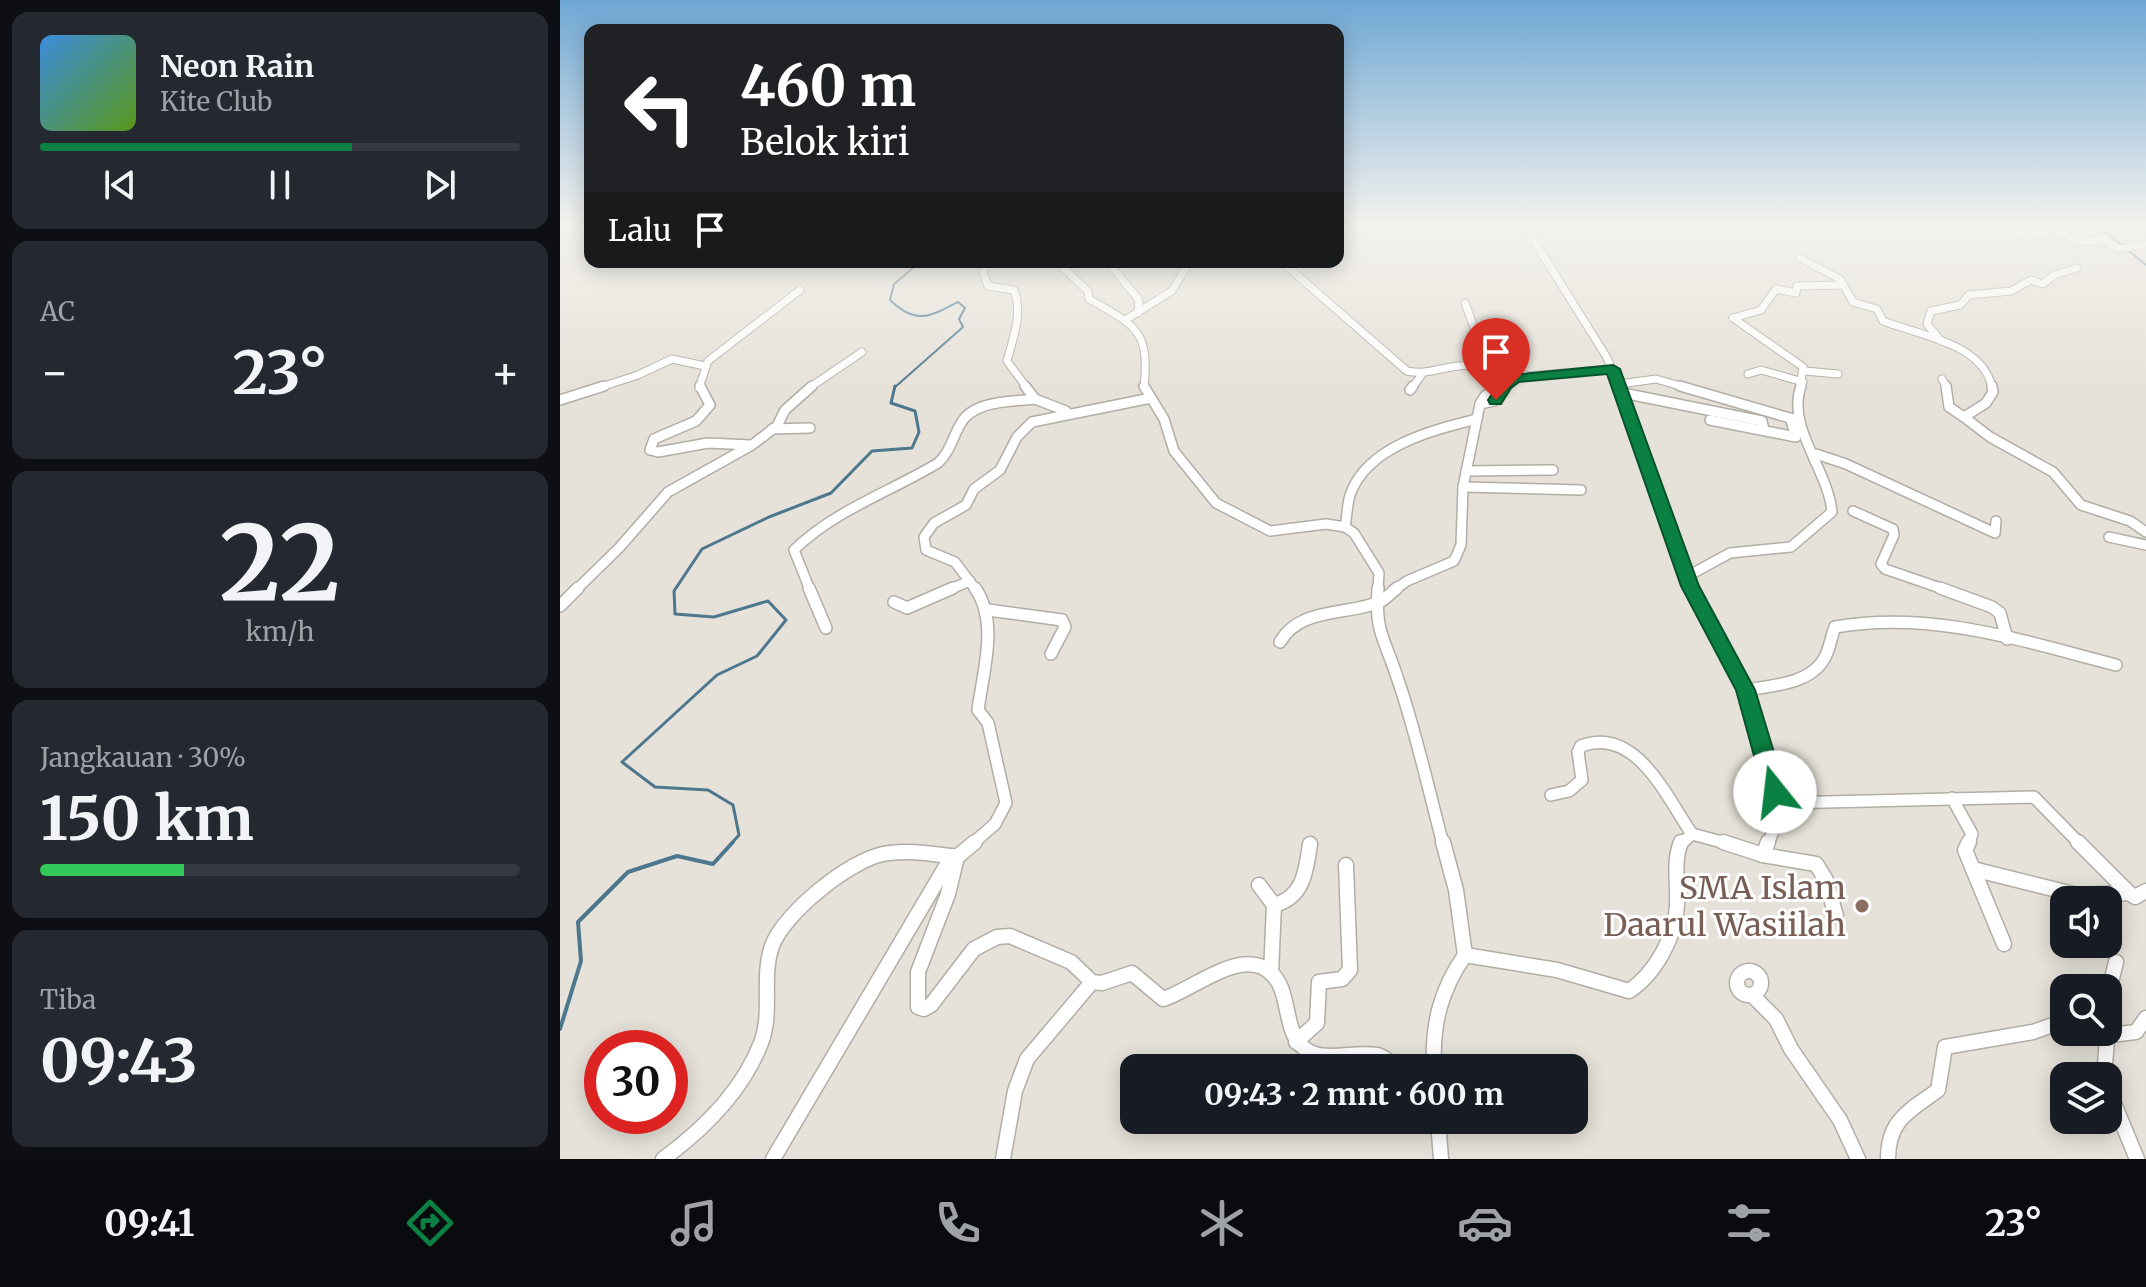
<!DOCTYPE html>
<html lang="id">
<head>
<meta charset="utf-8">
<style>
  body { margin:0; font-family:Merriweather,serif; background:#242831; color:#f1f3f6; height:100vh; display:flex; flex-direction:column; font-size:30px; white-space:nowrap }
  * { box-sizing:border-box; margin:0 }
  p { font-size:26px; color:#9ea1a6 }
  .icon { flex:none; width:44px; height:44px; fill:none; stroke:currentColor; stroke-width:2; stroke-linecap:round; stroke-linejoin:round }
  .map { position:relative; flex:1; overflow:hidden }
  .sheet { display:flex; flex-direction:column; gap:12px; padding:12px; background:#0d0f14; width:560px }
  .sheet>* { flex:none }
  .top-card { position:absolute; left:24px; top:24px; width:760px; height:244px; border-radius:16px; box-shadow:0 4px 20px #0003; background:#202124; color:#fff; overflow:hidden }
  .fabs { position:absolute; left:1490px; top:886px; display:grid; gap:16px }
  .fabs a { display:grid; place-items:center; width:72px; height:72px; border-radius:16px; background:#171b24; box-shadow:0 4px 20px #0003; font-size:40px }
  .speed { position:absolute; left:24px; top:1030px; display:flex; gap:16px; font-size:40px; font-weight:700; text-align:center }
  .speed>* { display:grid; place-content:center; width:104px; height:104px; border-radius:50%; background:#171b24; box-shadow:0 4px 20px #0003; line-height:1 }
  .speed .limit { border:12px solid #d22; background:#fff; color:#111 }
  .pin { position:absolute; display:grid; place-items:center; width:68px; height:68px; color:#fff; margin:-82px -34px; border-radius:50% 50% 50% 0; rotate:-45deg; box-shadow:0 0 8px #0007 }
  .pin .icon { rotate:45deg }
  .me { position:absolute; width:88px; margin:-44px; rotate:344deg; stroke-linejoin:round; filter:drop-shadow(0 0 6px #0008) }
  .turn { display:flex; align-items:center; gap:28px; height:168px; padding:0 24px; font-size:36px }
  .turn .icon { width:104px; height:104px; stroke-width:2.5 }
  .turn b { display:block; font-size:56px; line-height:68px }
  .then { display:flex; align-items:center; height:76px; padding:0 24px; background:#0003; gap:16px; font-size:30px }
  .big { font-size:60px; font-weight:700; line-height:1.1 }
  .sheet .widget { flex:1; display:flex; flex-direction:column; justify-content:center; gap:12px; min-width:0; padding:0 28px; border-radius:16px; background:#242831 }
  .sheet .dial { align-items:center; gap:0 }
  .dial b { font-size:104px; line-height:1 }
  .song { display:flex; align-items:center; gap:24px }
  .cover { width:96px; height:96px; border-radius:12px; background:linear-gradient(135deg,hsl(210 70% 55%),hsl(90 70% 35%)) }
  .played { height:8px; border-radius:4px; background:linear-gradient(90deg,#0b8043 65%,#363941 65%) }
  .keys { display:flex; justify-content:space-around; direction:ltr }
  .heat { display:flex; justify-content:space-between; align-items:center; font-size:44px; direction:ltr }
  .charge { height:12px; border-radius:6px; background:linear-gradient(90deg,#34c759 30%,#363941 0) }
  .trip { position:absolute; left:560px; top:1054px; width:468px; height:80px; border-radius:16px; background:#171b24; box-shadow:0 4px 20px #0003; font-weight:700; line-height:80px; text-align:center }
  .tabs { display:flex; height:128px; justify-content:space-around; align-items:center; background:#090b0e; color:#9ea1a6 }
  .tabs .icon { width:56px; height:56px }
  .tabs .current { color:#0b8043 }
  .tabs b { font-size:36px; color:#f1f3f6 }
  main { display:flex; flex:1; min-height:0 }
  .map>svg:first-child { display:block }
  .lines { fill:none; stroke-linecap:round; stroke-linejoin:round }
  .stream-far2 { stroke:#4d778d; stroke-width:2 }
  .stream-far1 { stroke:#4d778d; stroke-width:3 }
  .stream { stroke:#4d778d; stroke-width:4 }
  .street-far3-casing { stroke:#b2ada5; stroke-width:9 }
  .street-far2-casing { stroke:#b2ada5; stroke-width:12 }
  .street-far1-casing { stroke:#b2ada5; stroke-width:14 }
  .street-casing { stroke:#b2ada5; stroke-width:17 }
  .street-far3 { stroke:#fff; stroke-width:7 }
  .street-far2 { stroke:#fff; stroke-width:9 }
  .street-far1 { stroke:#fff; stroke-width:11 }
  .street { stroke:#fff; stroke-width:14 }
  .route { fill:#0b8043; stroke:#07532c; stroke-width:2 }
  .education-dot { fill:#8d6e63; stroke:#fff; stroke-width:3 }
  .labels { text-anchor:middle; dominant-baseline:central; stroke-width:6; stroke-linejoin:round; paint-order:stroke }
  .near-education-label { font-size:32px; fill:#785e54; stroke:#fff; text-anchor:end }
</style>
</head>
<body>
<main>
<section class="sheet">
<div class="widget">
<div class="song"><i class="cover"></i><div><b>Neon Rain</b><p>Kite Club</p></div></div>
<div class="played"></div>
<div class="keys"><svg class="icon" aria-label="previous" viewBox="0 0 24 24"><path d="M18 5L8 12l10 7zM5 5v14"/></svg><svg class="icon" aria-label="pause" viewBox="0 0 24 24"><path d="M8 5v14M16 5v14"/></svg><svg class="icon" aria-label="next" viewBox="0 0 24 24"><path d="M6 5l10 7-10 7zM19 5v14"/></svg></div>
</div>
<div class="widget"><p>AC</p>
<div class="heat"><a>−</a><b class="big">23°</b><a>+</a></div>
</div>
<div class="widget dial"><b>22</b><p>km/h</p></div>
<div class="widget"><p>Jangkauan · 30%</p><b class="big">150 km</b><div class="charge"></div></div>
<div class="widget"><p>Tiba</p><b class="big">09:43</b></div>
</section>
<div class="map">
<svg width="1586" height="1159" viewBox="0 0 1586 1159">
  <rect width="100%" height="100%" fill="#e6e2d9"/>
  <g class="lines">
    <g class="stream-far2">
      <polyline points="1533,225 1541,228 1586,265"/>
      <path d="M 334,388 L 403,327 L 399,319 L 405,308 L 398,302 C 369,317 356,325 330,300 L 334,284 L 360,262"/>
    </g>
    <polyline class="stream-far1" points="171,844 179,835 173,805 148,790 95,787 62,762 157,675 197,656 226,620 208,601 154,617 115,614 114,591 142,549 209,517 271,493 312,451 352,448 359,432 355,411 331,403 335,386"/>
    <polyline class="stream" points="0,1029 21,961 18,922 68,872 117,856 153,864 173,842"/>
    <defs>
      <g id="street-far3">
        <polyline points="964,225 1046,356 1061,388"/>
        <polyline points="1435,225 1468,237 1493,229 1516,241 1544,240 1560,249 1586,244"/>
        <path d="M 1240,258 L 1280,279 L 1293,302 L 1317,309 L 1323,321 C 1358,335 1424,343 1432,388"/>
        <path d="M 428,262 L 423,272 L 428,286 L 454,290 C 463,314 453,338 447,361 L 467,388"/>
        <path d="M 497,262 L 528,291 L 529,299 C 576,326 590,330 584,388"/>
        <polyline points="548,262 579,300 578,313"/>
        <path d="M 722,262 L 847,371 C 865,375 880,368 898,366 C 922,363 945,367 967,376"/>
        <polyline points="905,303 915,330 916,365"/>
        <polyline points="1173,318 1201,310 1216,289 1236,293 1237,286 1283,285"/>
        <polyline points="1173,318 1243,367 1240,388"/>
        <polyline points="565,320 612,291 629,262"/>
        <polyline points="1381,341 1367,324 1371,311 1400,305 1409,295 1451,291 1471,280 1483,284 1494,275 1517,268"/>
        <polyline points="1245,371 1278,374"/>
        <polyline points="1188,374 1201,370 1243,382"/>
        <polyline points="1382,379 1387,388"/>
        <polyline points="1060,384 1096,379 1127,388"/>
        <polyline points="38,388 78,375 112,359 145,366"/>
        <polyline points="139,388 148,361 240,290"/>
        <polyline points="249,388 302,352"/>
        <polyline points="852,388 863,373"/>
        <polyline points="939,388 956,378 967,376 1053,369"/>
        <polyline points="943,388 945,385"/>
      </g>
      <g id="street-far2">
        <polyline points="140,386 150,405 136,421 94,439 90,450 98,452 148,443 190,445"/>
        <polyline points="465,386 475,399 506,411"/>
        <polyline points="584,386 604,419 614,451 656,503 710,531 766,524 785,527 794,533 819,573 818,590"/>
        <polyline points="1061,386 1132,590"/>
        <polyline points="1120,386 1240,421"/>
        <polyline points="1386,386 1389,407 1404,417"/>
        <polyline points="1432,386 1433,392 1426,403 1404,417 1430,437 1493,472 1521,505 1570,521 1586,532"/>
        <polyline points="850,390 853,386"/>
        <polyline points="1063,393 1202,421 1204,430"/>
        <polyline points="0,400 44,386"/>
        <polyline points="920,404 934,401 944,386"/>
        <polyline points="1150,420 1236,437 1230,418"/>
        <polyline points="212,429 250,428"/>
        <polyline points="1256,454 1286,464 1435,533 1436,521"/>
        <polyline points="906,471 993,470"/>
        <polyline points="903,487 1021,490"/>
        <polyline points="1293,511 1333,529 1334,535 1321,564 1325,569 1386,590"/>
        <path d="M 785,527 C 787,517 787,505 790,495 C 807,446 873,430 917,419"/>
        <polyline points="1549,537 1586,545"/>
        <path d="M 1126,577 L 1170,553 L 1231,547 L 1272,512 C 1268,469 1226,427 1241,386"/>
        <polyline points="16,590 59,548 108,492 192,445 217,426 225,410 252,386"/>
        <path d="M 250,590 L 234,550 C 275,510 330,492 378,463 C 390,452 392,439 400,425 C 412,400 451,402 475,399"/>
        <polyline points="388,590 410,581"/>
        <polyline points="416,590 395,562 366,550 364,537 374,523 406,505 414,489 440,470 457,437 472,422 591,398"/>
        <polyline points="834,590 847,581 894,561 901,545 903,487 920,404 925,396 942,386"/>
      </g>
      <g id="street-far1">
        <polyline points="249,588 266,628"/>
        <path d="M 818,588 C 815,633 824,637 837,677 C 856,731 868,788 883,844"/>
        <polyline points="1131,588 1185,690 1215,792 1224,803 1208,844"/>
        <polyline points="1380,588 1432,607 1440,613 1447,639"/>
        <polyline points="334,602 347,608 393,588"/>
        <polyline points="0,606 18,588"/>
        <polyline points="428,610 502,620 505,627 491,654"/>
        <path d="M 720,642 C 739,608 785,615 817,603 C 824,601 831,593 837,588"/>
        <path d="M 1185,690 C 1211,686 1252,684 1265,657 C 1270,648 1271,637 1275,627 C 1371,610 1463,641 1556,665"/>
        <path d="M 991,795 L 1009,791 L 1022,780 L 1018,752 L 1021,746 C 1076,725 1107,798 1132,834"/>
        <polyline points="1392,798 1412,834 1408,844"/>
        <polyline points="1224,803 1474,797 1520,844"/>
        <path d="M 412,844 L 435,824 L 446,803 L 428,723 L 418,710 C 423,671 439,622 415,588"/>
        <polyline points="1121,844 1132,834 1169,844"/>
      </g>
      <g id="street">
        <path d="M 415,842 L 397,857 L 388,894 L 358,972 L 358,1007 L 364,1009 L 371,1005 L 414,949 L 437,937 L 450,936 L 511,962 L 532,982 L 542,983 L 572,973 L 603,999 C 633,990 680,947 710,972 C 734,992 720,1037 750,1052 C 768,1061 796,1051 817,1055 C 824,1056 831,1064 837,1068"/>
        <polyline points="1163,842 1203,855 1208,842"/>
        <polyline points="1409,842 1405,850 1444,944"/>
        <polyline points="1518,842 1569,893"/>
        <polyline points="1203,855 1256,864 1266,880 1276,916"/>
        <polyline points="1413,869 1517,895 1569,893 1575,897 1586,891"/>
        <polyline points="699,885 714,905 711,973"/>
        <path d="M 714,905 C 744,897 746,871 750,844"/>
        <path d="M 905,955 L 997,970 L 1069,991 C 1095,974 1116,936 1117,905 C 1118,883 1113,862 1121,842"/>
        <circle cx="1189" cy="983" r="12"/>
        <polyline points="1548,995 1556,962"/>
        <polyline points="1193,996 1216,1019 1231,1049 1280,1120 1298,1159"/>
        <polyline points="1550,1035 1576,1032 1586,1018"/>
        <polyline points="736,1042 757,1023 759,982 782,979 790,970 786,865"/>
        <path d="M 874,1068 C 872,1025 880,991 905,955 L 896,890 L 883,842"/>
        <polyline points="1544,1076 1548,1028"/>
        <polyline points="1548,1089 1577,1159"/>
        <polyline points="865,1120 879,1130"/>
        <polyline points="878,1120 881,1159"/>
        <path d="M 103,1159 C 144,1129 182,1092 201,1043 C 213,1012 201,977 212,946 C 224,913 289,861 323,854 C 347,849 374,854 397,857"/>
        <polyline points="213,1159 392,856"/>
        <polyline points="443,1159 455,1091 467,1059 532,982"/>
        <path d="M 1328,1159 C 1328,1119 1350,1111 1378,1090 L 1385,1047 L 1473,1032 L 1504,1021"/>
      </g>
    </defs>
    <use href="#street-far3" class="street-far3-casing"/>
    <use href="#street-far2" class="street-far2-casing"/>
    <use href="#street-far1" class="street-far1-casing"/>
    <use href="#street" class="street-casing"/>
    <use href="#street-far3" class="street-far3"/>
    <use href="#street-far2" class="street-far2"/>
    <use href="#street-far1" class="street-far1"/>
    <use href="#street" class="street"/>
  </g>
  <linearGradient id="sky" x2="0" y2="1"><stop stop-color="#6ea7d4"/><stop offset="0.58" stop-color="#f4f2ee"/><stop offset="1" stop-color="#f4f2ee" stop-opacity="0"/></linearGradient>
  <rect width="1586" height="387" fill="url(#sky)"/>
  <polygon class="route" points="1053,365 1060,369 1139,586 1195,690 1226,792 1222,799 1215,802 1207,799 1204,792 1176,690 1121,586 1047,374 959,382 951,388 941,404 930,404 928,400 940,382 950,375"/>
  <circle class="education-dot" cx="1302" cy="906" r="8"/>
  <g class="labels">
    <g class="near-education-label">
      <text x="1286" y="888">SMA Islam<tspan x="1286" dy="37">Daarul Wasiilah</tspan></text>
    </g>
  </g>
</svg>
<div class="fabs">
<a><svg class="icon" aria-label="sound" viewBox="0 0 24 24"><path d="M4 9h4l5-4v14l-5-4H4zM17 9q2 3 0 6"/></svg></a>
<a><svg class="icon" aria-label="search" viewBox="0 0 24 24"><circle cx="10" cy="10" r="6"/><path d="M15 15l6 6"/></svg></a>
<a><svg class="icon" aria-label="layers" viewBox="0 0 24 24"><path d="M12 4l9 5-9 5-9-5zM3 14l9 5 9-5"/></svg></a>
</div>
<div class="speed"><div class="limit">30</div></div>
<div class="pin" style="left:936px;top:400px;background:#d93025"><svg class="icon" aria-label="arrive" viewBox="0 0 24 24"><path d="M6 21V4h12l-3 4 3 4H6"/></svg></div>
<svg class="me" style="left:1215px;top:792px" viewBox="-20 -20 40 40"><circle r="19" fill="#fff"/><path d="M0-13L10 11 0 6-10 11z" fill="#0b8043"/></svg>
<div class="trip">09:43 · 2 mnt · 600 m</div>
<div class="top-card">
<div class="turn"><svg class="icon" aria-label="left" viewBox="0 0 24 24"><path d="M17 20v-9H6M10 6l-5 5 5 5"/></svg><div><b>460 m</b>Belok kiri</div></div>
<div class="then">Lalu<svg class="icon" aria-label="arrive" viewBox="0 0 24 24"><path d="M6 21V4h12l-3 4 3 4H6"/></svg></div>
</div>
</div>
</main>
<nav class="tabs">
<b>09:41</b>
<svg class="icon current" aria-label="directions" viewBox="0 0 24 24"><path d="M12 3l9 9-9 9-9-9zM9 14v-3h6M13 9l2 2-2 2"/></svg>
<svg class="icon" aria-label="music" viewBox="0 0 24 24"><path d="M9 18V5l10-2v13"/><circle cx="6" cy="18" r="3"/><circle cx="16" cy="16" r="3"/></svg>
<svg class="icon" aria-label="phone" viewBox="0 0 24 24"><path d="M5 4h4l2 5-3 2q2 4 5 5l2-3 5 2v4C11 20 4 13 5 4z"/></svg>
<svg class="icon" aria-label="climate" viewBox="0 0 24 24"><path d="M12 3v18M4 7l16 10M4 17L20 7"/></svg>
<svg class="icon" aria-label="car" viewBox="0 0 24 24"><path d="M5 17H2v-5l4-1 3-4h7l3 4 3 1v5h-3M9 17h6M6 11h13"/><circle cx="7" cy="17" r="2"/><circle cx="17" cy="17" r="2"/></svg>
<svg class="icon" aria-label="filters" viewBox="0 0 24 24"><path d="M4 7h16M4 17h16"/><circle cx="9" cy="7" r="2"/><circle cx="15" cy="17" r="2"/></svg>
<b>23°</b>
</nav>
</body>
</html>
